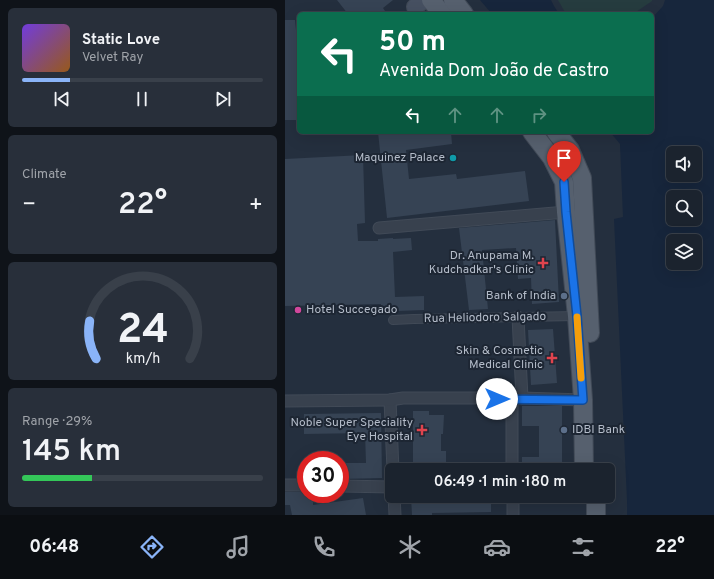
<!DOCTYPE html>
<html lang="en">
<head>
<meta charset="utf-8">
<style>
  body { margin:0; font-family:Overpass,sans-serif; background:#282f3a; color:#f1f3f6; height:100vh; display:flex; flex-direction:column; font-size:15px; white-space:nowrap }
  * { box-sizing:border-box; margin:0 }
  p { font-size:13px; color:#a0a4aa }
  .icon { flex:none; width:22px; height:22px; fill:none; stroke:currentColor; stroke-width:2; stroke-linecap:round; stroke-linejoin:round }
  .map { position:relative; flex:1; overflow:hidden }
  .panel { display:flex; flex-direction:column; gap:8px; padding:8px; background:#0f1319; width:285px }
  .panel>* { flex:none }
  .guide { position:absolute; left:12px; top:12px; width:357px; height:122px; border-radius:6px; box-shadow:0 4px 16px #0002,0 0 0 1px #39404a; background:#0b6e4f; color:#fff; overflow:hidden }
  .buttons { position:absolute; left:381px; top:146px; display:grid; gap:8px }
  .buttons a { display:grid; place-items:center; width:36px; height:36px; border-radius:6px; background:#1b232e; box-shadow:0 4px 16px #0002,0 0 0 1px #39404a; font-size:20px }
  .speed { position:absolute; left:12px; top:451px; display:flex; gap:8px; font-size:20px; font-weight:700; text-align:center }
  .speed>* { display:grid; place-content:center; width:52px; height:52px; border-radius:50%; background:#1b232e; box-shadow:0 4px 16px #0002,0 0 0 1px #39404a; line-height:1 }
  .speed .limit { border:6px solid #d22; background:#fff; color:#111 }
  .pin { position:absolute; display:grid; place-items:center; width:34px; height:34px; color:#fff; margin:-41px -17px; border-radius:50% 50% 50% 0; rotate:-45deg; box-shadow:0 0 4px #0007 }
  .pin .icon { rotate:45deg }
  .me { position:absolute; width:44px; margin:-22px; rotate:90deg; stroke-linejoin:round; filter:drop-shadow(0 0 3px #0008) }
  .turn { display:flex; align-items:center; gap:14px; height:84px; padding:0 16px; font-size:18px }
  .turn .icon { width:52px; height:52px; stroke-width:2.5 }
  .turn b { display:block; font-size:28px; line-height:34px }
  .lanes { display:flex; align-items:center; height:38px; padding:0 16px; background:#0003; justify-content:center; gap:20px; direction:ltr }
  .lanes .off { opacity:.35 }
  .big { font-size:30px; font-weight:600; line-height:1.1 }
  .panel .widget { flex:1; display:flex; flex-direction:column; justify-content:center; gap:6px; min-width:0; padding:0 14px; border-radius:6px; background:#282f3a }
  .panel .dial { align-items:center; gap:0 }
  .dial svg { height:104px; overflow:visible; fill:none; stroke:#39404a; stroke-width:7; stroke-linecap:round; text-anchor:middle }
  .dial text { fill:#f1f3f6; stroke:none }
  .song { display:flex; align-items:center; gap:12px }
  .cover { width:48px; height:48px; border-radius:6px; background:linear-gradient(135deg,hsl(260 70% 55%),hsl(30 70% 35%)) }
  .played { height:4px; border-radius:2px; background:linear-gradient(90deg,#8ab4f8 20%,#39404a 20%) }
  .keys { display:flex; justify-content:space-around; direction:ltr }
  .heat { display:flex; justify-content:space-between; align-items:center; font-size:22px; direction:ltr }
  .charge { height:6px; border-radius:3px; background:linear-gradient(90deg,#34c759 29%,#39404a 0) }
  .trip { position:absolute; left:100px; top:463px; width:230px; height:40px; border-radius:6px; background:#1b232e; box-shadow:0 4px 16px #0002,0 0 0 1px #39404a; font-weight:600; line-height:40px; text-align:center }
  .menu { display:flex; height:64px; justify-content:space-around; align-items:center; background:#0b0e12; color:#a0a4aa }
  .menu .icon { width:28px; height:28px }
  .menu .active { color:#8ab4f8 }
  .menu b { font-size:18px; color:#f1f3f6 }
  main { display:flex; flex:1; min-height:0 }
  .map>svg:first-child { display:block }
  .green { fill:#263c3f }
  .water { fill:#17263c; fill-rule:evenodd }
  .building { fill:#364354 }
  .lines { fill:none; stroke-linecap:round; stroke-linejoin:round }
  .pedestrian-casing { stroke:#414a57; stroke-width:10 }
  .minor-casing { stroke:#414a57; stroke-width:13 }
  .secondary-casing { stroke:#414a57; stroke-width:18 }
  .primary-casing { stroke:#414a57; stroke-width:20 }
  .pedestrian { stroke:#38414e; stroke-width:8 }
  .minor { stroke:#38414e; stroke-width:11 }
  .secondary { stroke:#465061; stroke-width:16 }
  .primary { stroke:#56606e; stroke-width:18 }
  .route-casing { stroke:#114b97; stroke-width:10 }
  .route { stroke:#1a73e8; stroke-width:7 }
  .slow { stroke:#f59e0b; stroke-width:7 }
  .culture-dot { fill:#0f9aa8; stroke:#1d2633; stroke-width:1.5 }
  .health-dot { fill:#e0444e; stroke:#1d2633; stroke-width:1.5 }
  .service-dot { fill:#5c6f8a; stroke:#1d2633; stroke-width:1.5 }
  .hotel-dot { fill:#d1479c; stroke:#1d2633; stroke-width:1.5 }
  .labels { text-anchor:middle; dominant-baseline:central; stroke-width:4; stroke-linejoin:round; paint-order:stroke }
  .poi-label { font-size:12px; fill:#b4bcc9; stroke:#1d2633; text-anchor:end }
  .street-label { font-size:12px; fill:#b4bcc9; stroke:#1d2633 }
</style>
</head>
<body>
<main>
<section class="panel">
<div class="widget">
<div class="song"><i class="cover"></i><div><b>Static Love</b><p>Velvet Ray</p></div></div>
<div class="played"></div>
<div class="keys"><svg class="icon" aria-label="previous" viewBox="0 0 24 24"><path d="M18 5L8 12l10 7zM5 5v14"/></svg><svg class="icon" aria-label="pause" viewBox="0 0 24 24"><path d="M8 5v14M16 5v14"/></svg><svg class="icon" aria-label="next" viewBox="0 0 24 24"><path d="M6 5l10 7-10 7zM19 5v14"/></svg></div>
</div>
<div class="widget"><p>Climate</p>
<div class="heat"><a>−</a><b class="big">22°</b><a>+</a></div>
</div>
<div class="widget dial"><svg viewBox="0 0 100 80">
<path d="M14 69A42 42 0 1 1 86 69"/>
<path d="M14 69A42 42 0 0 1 9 40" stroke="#8ab4f8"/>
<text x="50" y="56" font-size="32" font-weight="700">24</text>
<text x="50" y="72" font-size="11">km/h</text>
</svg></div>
<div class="widget"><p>Range · 29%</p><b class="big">145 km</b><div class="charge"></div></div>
</section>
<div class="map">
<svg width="429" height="515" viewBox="0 0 429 515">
  <rect width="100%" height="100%" fill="#242f3e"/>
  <polygon class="green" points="273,0 367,0 367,1 348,14 281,14"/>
  <g class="water">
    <polygon points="195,0 266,0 269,6 274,14 207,14"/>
    <path d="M 380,0 L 429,0 L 429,515 L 342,515 L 342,500 L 329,219 L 338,217 L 335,144 L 325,132 L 367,132 L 367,18 L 378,6 ZM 388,153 L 410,153 L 410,175 L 388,175 ZM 388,197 L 410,197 L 410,219 L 388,219 ZM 388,241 L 410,241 L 410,263 L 388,263 Z"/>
  </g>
  <g class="building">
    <polygon points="52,0 108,0 98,8 102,14 63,14"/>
    <polygon points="0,20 10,20 11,30 14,40 14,120 0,120"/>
    <polygon points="93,132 166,132 167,144 121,150 124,179 171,174 172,179 240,171 244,201 102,218"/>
    <polygon points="78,155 80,223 72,224 73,241 93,241 93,239 108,238 108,239 126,238 127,250 108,252 110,297 139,296 139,310 112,311 112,307 96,307 96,304 0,306 0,159"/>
    <polygon points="270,220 274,302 247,304 246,278 233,279 231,248 197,250 203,309 184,310 174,228"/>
    <polygon points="268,329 272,383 246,385 243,330"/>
    <polygon points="237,406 277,406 277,470 237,470 237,457 254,457 254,426 237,426"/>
    <polygon points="128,411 144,411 144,415 159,415 158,434 156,434 156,451 161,451 161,470 128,470"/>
    <polygon points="96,413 97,478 55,479 55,463 81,463 80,433 19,434 19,414"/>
    <polygon points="0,492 21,492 21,494 28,494 28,505 78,498 81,515 7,515 5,505 0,505"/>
    <polygon points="140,496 146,496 146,498 206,497 206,512 147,513 147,515 127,515 126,497"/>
  </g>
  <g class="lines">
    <defs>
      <polyline id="pedestrian" points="108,320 129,319 292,316"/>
      <g id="minor">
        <polyline points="94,228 281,212"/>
        <polyline points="233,317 237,398"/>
        <polyline points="227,399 227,470"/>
        <polyline points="105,400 108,470"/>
        <polyline points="0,401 105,400 118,398 237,398 298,400"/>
        <polyline points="0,485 21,485"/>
        <polyline points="55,486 107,487"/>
        <polyline points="109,496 110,515"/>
        <polyline points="228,496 228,515"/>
      </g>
      <polyline id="secondary" points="130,7 139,0"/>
      <g id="primary">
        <polyline points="146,0 157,14"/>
        <polyline points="168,0 179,14"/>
        <polyline points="247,132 267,158 279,182 281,212 292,316 298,400 299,470"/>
        <polyline points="271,132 285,150 297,178 305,333"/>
        <polyline points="311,496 311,515"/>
      </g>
    </defs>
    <use href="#pedestrian" class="pedestrian-casing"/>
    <use href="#minor" class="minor-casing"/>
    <use href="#secondary" class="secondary-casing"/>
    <use href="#primary" class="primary-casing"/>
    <use href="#pedestrian" class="pedestrian"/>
    <use href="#minor" class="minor"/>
    <use href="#secondary" class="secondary"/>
    <use href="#primary" class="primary"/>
  </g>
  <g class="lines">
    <defs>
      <polyline id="route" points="212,399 298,400 292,316 281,212 279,182"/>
    </defs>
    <use href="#route" class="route-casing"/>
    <use href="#route" class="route"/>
    <polyline class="slow" points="292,317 296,378"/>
  </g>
  <circle class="culture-dot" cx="168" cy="158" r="4"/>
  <g class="health-dot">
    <path d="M256 257h4v4h4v4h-4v4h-4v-4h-4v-4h4z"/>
    <path d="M265 352h4v4h4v4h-4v4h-4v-4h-4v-4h4z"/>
    <path d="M135 424h4v4h4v4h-4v4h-4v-4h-4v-4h4z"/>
  </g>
  <g class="service-dot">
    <circle cx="279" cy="296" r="4"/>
    <circle cx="279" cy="430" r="4"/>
  </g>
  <circle class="hotel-dot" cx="13" cy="310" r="4"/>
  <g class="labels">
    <g class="poi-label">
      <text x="160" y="158">Maquinez Palace</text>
      <text x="249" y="256">Dr. Anupama M.<tspan x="249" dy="14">Kudchadkar's Clinic</tspan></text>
      <text x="271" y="296">Bank of India</text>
      <text x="21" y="310" text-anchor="start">Hotel Succegado</text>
      <text x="258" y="351">Skin &amp; Cosmetic<tspan x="258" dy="14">Medical Clinic</tspan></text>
      <text x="128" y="423">Noble Super Speciality<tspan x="128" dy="14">Eye Hospital</tspan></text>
      <text x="287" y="430" text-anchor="start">IDBI Bank</text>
    </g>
    <g class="street-label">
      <text transform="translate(200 318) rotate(-1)">Rua Heliodoro Salgado</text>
    </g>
  </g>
</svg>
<div class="buttons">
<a><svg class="icon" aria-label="sound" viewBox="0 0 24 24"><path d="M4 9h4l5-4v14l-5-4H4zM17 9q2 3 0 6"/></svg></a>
<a><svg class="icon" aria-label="search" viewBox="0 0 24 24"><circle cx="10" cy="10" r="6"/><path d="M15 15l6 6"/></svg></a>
<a><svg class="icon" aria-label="layers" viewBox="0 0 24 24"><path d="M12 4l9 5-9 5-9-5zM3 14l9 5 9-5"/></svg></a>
</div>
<div class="speed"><div class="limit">30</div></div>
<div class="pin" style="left:279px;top:182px;background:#d93025"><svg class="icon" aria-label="arrive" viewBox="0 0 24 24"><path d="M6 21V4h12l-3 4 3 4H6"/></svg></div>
<svg class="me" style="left:212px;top:399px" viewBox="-20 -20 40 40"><circle r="19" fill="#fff"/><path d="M0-13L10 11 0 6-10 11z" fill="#1a73e8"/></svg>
<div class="trip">06:49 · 1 min · 180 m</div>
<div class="guide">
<div class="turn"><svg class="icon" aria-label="left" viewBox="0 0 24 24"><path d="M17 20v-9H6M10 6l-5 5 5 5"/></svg><div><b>50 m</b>Avenida Dom João de Castro</div></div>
<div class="lanes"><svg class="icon" aria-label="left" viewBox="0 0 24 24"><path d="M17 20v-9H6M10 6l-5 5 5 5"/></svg><svg class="icon off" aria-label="ahead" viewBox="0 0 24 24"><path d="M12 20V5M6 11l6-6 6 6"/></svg><svg class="icon off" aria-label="ahead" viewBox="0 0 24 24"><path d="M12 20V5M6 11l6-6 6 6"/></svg><svg class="icon off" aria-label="right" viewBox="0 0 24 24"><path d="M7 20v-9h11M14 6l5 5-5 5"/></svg></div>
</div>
</div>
</main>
<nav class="menu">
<b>06:48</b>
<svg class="icon active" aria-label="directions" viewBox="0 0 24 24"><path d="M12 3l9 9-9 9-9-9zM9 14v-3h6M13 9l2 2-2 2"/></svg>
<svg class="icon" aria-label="music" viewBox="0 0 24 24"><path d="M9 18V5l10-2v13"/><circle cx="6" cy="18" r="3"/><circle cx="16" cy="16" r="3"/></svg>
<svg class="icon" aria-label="phone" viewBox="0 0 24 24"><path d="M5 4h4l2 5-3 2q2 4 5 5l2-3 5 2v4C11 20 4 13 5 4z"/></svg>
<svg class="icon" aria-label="climate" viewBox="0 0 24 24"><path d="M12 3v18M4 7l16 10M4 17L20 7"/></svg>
<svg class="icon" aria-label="car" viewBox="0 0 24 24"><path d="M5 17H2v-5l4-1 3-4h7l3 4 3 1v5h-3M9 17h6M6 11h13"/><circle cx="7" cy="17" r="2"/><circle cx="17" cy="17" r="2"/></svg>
<svg class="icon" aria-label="filters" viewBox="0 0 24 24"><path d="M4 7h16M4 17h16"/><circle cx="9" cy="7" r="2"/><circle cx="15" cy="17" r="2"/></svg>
<b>22°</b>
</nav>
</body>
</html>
